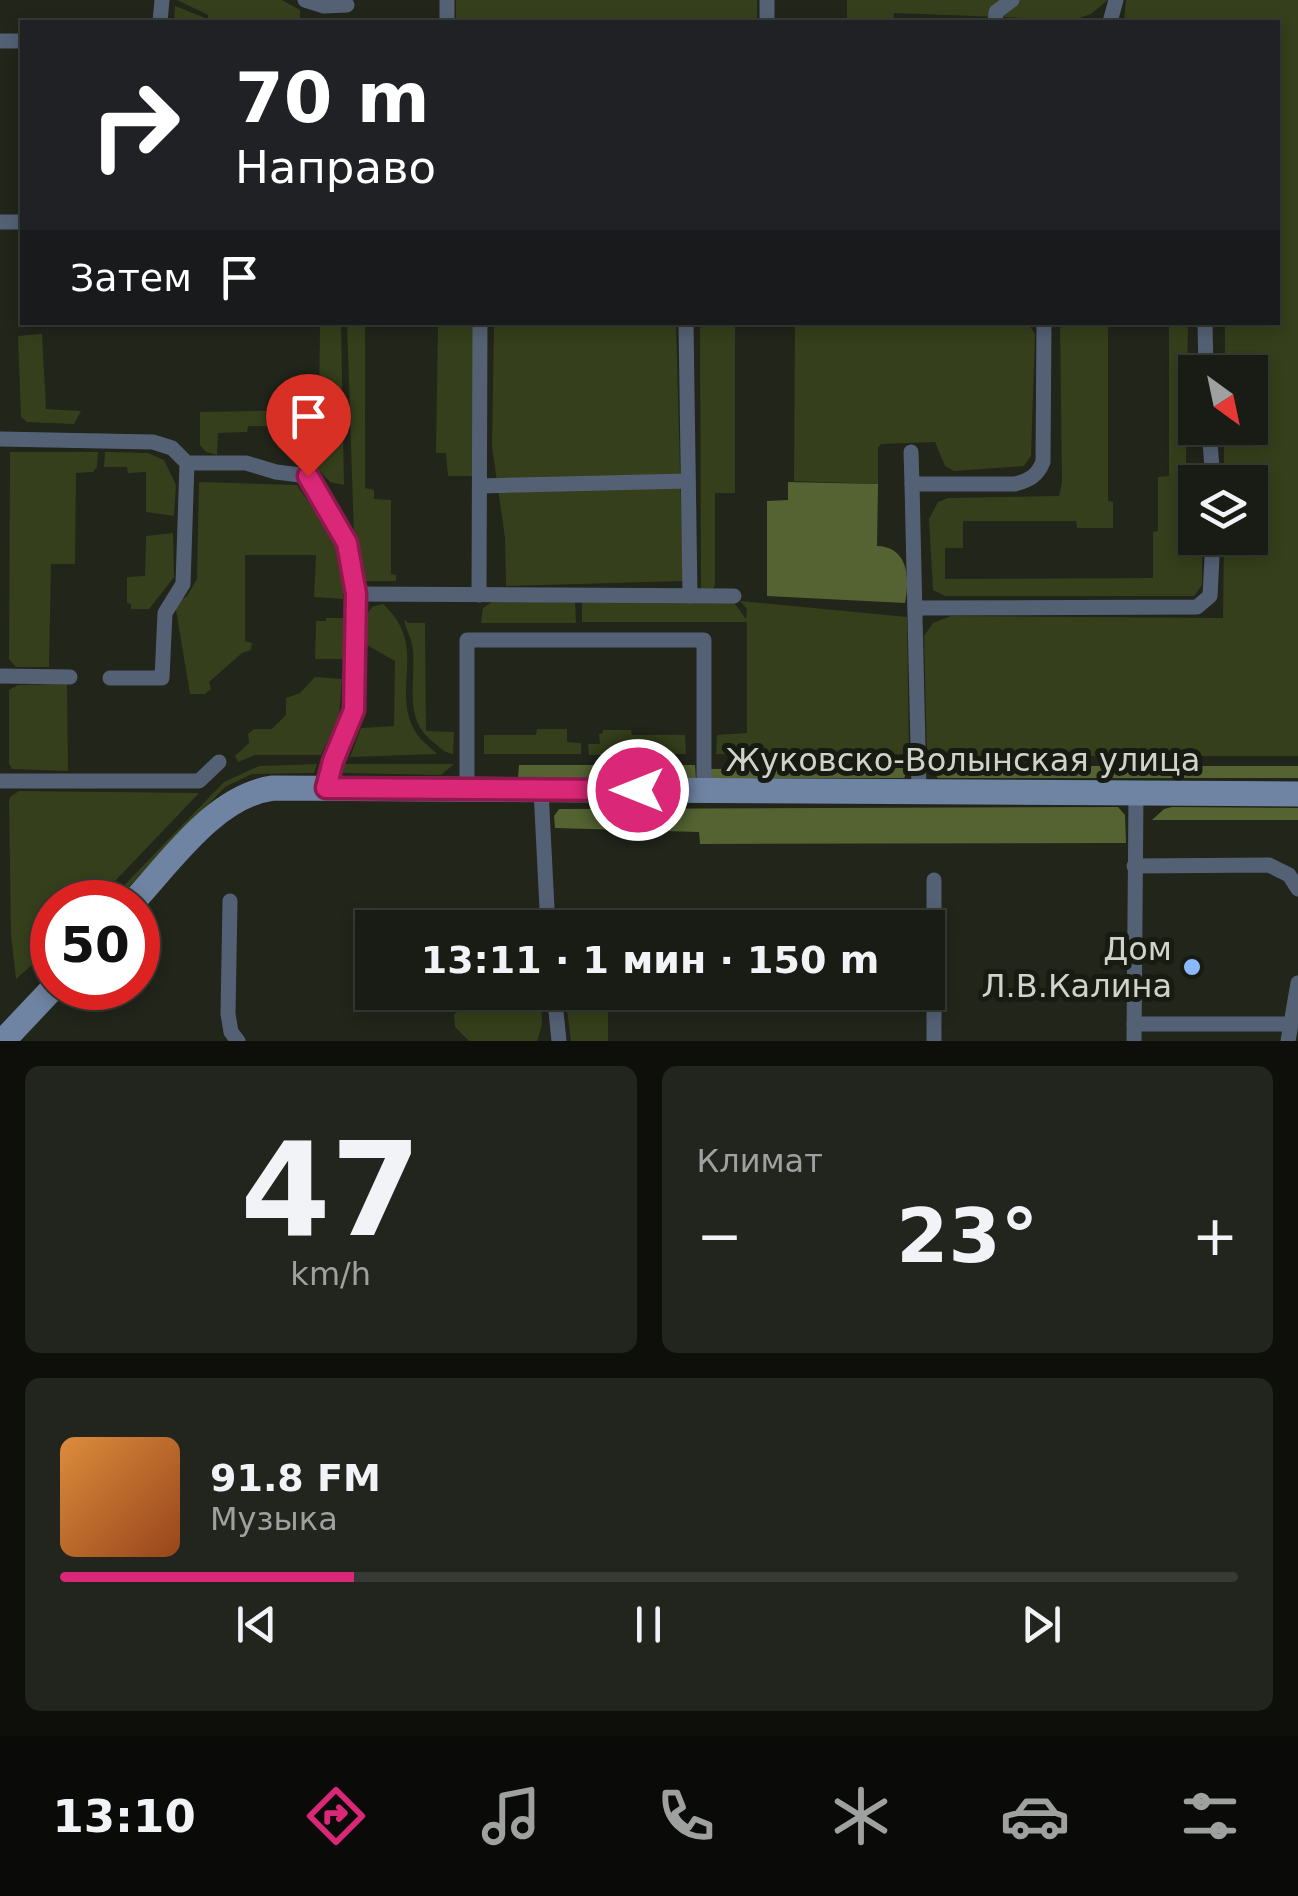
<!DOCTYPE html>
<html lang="ru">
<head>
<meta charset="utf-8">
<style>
  body { margin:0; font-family:"DejaVu Sans",sans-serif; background:#22251d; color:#f1f3f6; height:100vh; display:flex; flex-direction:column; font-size:38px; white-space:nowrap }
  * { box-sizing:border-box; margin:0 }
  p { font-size:32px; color:#9fa1a0 }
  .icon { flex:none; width:55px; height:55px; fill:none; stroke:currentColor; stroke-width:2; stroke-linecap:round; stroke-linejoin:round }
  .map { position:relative; height:1041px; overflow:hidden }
  .sheet { display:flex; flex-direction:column; gap:25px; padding:25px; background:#0e0f0b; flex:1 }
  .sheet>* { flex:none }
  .top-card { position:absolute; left:20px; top:20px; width:1260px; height:305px; border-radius:0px; box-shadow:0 5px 15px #0003,0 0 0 2px #373a34; background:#202124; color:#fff; overflow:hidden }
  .needle { width:65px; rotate:147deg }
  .controls { position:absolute; left:1178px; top:355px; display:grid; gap:20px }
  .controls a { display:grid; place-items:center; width:90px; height:90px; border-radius:0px; background:#191c14; box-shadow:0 5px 15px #0003,0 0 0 2px #373a34; font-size:50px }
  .speed { position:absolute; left:30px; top:880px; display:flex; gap:20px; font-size:50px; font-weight:700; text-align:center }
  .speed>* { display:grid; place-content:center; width:130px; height:130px; border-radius:50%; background:#191c14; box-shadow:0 5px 15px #0003,0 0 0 2px #373a34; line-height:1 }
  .speed .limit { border:15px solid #d22; background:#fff; color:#111 }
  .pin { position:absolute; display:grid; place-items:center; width:85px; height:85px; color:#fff; margin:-102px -42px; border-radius:50% 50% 50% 0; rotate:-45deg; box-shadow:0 0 10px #0007 }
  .pin .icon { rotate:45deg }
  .me { position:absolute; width:110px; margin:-55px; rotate:270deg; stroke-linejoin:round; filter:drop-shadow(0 0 8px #0008) }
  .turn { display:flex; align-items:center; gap:35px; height:210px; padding:0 50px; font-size:45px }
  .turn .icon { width:130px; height:130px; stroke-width:2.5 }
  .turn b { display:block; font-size:70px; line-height:85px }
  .then { display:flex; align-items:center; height:95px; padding:0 50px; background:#0003; gap:20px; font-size:38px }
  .big { font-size:75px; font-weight:700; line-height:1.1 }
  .sheet .tile { flex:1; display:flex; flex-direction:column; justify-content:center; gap:15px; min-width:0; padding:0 35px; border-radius:15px; background:#22251d }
  .sheet .dial { align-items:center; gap:0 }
  .dial b { font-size:130px; line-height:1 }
  .song { display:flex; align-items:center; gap:30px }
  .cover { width:120px; height:120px; border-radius:15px; background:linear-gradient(135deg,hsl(30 70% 55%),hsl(20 70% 35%)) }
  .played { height:10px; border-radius:5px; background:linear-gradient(90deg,#db2777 25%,#373a34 25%) }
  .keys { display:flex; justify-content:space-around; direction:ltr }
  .heat { display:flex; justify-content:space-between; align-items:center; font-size:55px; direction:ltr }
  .sheet .tiles { flex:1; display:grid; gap:25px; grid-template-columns:1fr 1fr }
  .tile:last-child { grid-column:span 2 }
  .trip { position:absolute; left:355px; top:910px; width:590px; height:100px; border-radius:0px; background:#191c14; box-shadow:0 5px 15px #0003,0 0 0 2px #373a34; font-weight:700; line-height:100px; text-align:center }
  .dock { display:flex; height:160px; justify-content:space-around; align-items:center; background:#0a0b08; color:#9fa1a0 }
  .dock .icon { width:70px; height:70px }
  .dock .on { color:#db2777 }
  .dock b { font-size:45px; color:#f1f3f6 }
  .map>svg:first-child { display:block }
  .green { fill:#353f1b }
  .forest { fill:#546331 }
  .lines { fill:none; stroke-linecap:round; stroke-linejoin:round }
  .lane { stroke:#546174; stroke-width:15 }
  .secondary { stroke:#6f84a2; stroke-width:25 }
  .route-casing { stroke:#8e194d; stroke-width:25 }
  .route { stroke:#db2777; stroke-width:18 }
  .poi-dot { fill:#8bbafc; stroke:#181b11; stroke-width:4 }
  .labels { text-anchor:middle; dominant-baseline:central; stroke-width:10; stroke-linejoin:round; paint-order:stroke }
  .street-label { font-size:32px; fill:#d0d3cb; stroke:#181b11 }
  .poi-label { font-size:32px; fill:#d0d3cb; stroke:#181b11; text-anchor:end }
</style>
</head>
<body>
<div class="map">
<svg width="1298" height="1041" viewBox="0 0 1298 1041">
  <rect width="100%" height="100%" fill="#21251a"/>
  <g class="green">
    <polygon points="177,0 282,0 300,10 300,22 174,22 175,6 208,19 208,15"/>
    <rect x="456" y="0" width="301" height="22"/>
    <polygon points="847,0 1108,0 1091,14 1074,20 894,13 893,22 847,22"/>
    <polygon points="1126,0 1298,0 1298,756 927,756 924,636 933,623 951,616 1223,618 1224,538 1250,538 1250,482 1224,482 1224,428 1250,428 1250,372 1225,372 1225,323 1278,322 1278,22 1124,22"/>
    <polygon points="320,323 341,323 344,485 330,482 316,467 315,431 312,427 248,426 247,432 218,433 217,455 206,452 200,445 200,412 309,410 319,403"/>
    <polygon points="347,323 365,323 365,488 374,490 374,499 391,500 391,574 396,575 396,581 362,581 354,537"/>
    <polygon points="438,323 473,323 473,476 448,476 446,453 436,453"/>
    <polygon points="494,323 676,323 683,581 506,586 505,538 492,447"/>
    <polygon points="700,323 735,323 735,493 715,493 715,584 713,590 701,592"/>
    <polygon points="1020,323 1030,326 1035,334 1031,456 1024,466 954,471 945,466 935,442 881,444 878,448 878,484 794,481 795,323"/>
    <polygon points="1060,323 1108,323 1108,501 1113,502 1113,528 1077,528 1076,521 963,521 963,548 945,548 945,579 1153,578 1153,532 1158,531 1158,477 1169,476 1169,323 1188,323 1185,532 1195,532 1195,538 1202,538 1202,585 1194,596 945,596 933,590 929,519 938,502 948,498 1059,496 1062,483"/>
    <polygon points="42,334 46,409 81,411 74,424 27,422 21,417 18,336"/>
    <polygon points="10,452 98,452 97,467 93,472 76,473 75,564 51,564 49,667 16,667 9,659"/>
    <polygon points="105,452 148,453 164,460 176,485 174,516 146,512 146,472 128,473 127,467 104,467"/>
    <polygon points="199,482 297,485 344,555 343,599 314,597 316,555 245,555 245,641 252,643 251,650 242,653 209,682 211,689 205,694 190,694 175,604 187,596 197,579"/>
    <polygon points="173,533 174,577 149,609 131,609 131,604 127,603 127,577 145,576 146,536"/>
    <polygon points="495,600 575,601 576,623 481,623 483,608"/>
    <polygon points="582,601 733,601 746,619 747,609 740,601 907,617 909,754 716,754 717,735 747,733 747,622 582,622"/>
    <path d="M 383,604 C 429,646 391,688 415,731 C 420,740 430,747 437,754 L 350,757 L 361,728 L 394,726 L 395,661 L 365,644 L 367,614 L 372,607 Z"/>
    <polygon points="326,618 345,618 344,659 315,659 316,621 326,621"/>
    <path d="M 404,619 L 408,623 L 425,623 L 426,731 L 454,732 L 453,754 C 443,752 441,748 433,742 C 403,719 416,683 413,650 C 412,639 406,630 404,619 Z"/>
    <polygon points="315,677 342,679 339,716 321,755 255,755 238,762 235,756 249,743 248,734 254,729 272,729 286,715 286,698 300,693"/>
    <polygon points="67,684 68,771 12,769 9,764 9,690 18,685"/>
    <polygon points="537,729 567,729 567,742 581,743 581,754 484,754 484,735 536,735"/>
    <polygon points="603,730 631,730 632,735 685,735 686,754 589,755 588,744 600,744 599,734 603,733"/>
    <polygon points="317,764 314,773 252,774 225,787 114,902 108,902 224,782 259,766"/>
    <polygon points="345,764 454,764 441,775 342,773"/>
    <polygon points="19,791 199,793 95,902 52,902 52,947 16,979 11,935 9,801 10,797"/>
    <polygon points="475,993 541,993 542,1025 537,1041 469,1041 455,1027 454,1015"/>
    <polygon points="565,993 608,993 608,1041 571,1041"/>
  </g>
  <g class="forest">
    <path d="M 788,482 L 878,484 L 877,546 C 908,547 910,577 905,603 L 767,596 L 767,501 L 788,500 Z"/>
    <polygon points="519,765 695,765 696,779 518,777"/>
    <polygon points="911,766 904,778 711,778 711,769"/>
    <polygon points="928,766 1298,766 1298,778 938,778"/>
    <polygon points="1118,807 1125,815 1126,843 700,844 699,832 555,828 554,816 559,809"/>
    <polygon points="1172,807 1298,808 1298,820 1152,820 1164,809"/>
  </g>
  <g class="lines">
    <g class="lane">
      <polyline points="305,0 324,6 347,5"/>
      <polyline points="447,0 447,22"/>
      <polyline points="160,22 162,0"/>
      <polyline points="767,22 767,0"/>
      <polyline points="995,22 996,12 1012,0"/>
      <polyline points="1110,22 1116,0"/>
      <polyline points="0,41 22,41"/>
      <polyline points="0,222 22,222"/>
      <polyline points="686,322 690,596"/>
      <polyline points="1205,322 1206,372"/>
      <polyline points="1209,428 1213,482"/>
      <polyline points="0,439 153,442 172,448 187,463 246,463 276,472 308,476 347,543 356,594 354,710 333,761 327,788"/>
      <polyline points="911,452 912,484"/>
      <polyline points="480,486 688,481"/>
      <polyline points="356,594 734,596"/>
      <polyline points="479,595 480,322"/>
      <polyline points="916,608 1197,607 1210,596 1213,538"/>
      <polyline points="0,676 70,677"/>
      <polyline points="110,678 162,678 165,613 183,584 187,463"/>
      <polyline points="0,781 199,781 219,762"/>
      <polyline points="467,789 467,640 704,640 704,791"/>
      <polyline points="541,790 548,928"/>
      <path d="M 919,791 L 912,484 L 1015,484 C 1030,480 1037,476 1043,462 L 1044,322"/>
      <polyline points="1134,866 1269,865 1289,875 1298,889"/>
      <polyline points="230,901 228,1014 231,1032 238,1041"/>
      <polyline points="554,992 559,1041"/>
      <polyline points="447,998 453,992"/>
      <polyline points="1134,1024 1291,1024"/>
      <polyline points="934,1041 934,880"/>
      <polyline points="1134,1041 1136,793"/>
      <polyline points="1288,1041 1298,983"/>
    </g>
    <g class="secondary">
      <path d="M 133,902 C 171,861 215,796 273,788 L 1298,794"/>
      <polyline points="3,1041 53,988"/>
    </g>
  </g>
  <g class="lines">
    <defs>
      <polyline id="route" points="308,476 347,543 356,594 354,710 333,761 326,788 638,790"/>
    </defs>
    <use href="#route" class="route-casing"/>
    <use href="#route" class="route"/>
  </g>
  <circle class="poi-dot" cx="1192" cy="967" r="10"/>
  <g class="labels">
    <g class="street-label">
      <text x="963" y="760">Жуковско-Волынская улица</text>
    </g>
    <g class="poi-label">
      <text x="1172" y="949">Дом<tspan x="1172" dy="37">Л.В.Калина</tspan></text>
    </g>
  </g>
</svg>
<div class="controls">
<a><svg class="needle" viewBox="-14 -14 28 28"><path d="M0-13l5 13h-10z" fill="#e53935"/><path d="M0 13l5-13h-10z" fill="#9fa1a0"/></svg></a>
<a><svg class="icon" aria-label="layers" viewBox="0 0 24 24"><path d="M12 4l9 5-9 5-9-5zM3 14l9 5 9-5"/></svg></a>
</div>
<div class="speed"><div class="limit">50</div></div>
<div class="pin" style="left:308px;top:476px;background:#d93025"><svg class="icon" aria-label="arrive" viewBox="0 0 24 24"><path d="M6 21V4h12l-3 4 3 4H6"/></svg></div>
<svg class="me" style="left:638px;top:790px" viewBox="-20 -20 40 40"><circle r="17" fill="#db2777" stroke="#fff" stroke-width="3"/><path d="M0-11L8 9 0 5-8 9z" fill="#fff"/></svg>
<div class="trip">13:11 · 1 мин · 150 m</div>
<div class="top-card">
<div class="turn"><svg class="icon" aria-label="right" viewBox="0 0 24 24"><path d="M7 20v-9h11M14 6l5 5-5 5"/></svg><div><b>70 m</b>Направо</div></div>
<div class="then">Затем<svg class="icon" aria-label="arrive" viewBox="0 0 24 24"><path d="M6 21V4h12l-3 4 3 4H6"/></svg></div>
</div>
</div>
<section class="sheet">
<div class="tiles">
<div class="tile dial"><b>47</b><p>km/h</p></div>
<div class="tile"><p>Климат</p>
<div class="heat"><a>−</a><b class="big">23°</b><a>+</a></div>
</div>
<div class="tile">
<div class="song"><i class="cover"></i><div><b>91.8 FM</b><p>Музыка</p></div></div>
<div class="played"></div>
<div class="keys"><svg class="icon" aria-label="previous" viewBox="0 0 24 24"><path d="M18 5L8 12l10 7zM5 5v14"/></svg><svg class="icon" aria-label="pause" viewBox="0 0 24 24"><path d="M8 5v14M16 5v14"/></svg><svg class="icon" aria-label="next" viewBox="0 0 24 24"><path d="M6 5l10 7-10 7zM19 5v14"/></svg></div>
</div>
</div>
</section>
<nav class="dock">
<b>13:10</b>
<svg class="icon on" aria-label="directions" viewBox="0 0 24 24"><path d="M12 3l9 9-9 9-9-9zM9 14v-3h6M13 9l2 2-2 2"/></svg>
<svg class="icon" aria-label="music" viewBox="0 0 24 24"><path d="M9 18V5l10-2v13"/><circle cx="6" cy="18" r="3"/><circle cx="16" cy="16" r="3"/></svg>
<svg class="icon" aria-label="phone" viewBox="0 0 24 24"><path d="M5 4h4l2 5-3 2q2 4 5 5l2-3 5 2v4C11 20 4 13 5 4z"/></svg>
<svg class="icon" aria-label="climate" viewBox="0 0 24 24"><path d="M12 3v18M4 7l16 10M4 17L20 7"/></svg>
<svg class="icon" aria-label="car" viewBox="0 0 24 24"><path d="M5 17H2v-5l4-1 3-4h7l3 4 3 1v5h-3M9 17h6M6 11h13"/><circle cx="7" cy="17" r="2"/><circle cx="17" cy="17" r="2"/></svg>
<svg class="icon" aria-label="filters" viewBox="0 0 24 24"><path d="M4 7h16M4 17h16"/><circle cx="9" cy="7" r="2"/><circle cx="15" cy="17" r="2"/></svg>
</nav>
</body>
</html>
